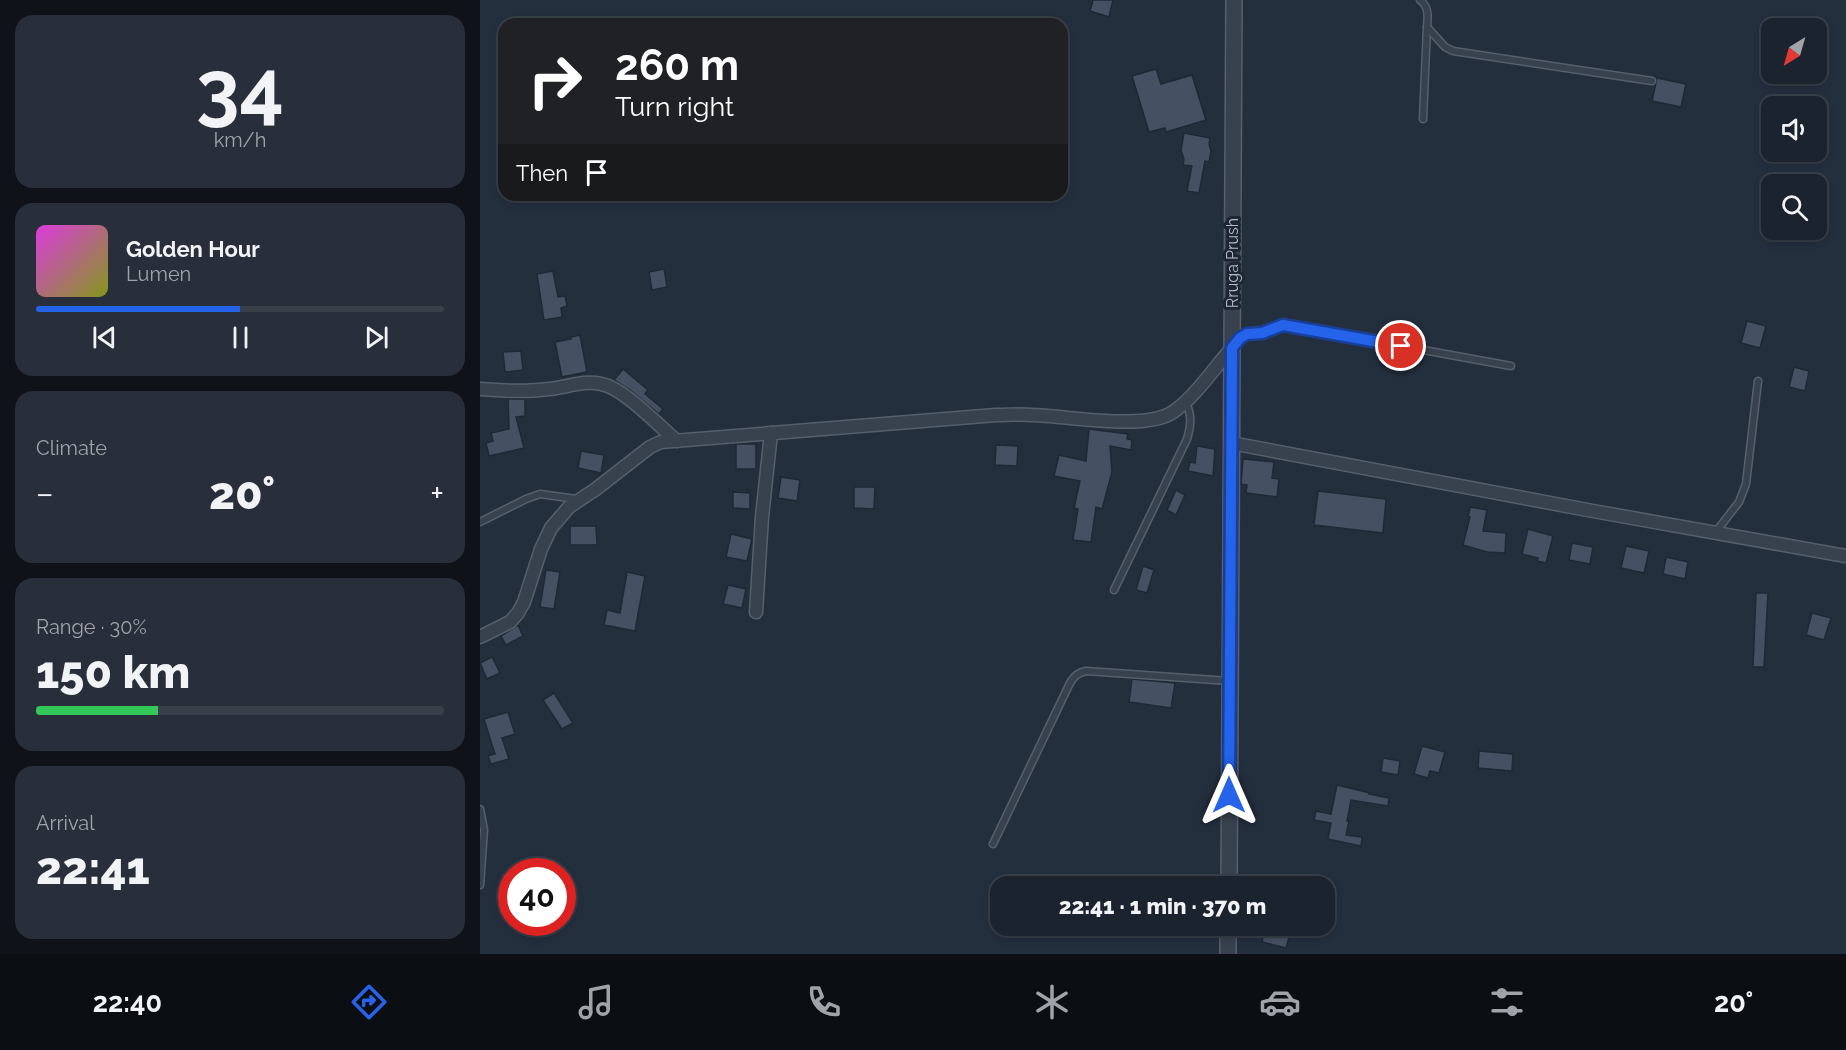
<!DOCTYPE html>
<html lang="en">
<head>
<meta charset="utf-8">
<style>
  body { margin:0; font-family:Raleway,sans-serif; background:#282f3a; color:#f1f3f6; height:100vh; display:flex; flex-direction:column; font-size:22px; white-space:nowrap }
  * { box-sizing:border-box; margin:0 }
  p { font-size:20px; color:#a0a4aa }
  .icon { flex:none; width:33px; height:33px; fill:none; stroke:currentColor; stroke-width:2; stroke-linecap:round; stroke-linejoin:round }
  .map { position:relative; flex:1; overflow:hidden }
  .details { display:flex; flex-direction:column; gap:15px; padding:15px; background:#0f1319; width:480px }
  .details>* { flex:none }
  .banner { position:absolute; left:18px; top:18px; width:570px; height:183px; border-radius:18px; box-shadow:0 3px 9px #0003,0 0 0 2px #39404a; background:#202124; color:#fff; overflow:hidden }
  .needle { width:39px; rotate:217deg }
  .controls { position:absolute; left:1281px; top:18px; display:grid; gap:12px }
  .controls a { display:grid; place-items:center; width:66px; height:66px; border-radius:12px; background:#1b232e; box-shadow:0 3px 9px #0003,0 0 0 2px #39404a; font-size:30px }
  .speed { position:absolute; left:18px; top:858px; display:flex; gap:12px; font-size:30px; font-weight:700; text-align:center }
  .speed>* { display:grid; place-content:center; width:78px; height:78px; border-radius:50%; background:#1b232e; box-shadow:0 3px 9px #0003,0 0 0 2px #39404a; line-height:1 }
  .speed .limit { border:9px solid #d22; background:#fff; color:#111 }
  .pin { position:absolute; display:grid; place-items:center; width:51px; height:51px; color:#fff; margin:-26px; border:3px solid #fff; border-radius:50%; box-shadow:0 2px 6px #0007 }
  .me { position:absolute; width:66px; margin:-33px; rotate:0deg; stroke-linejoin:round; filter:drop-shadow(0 0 4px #0008) }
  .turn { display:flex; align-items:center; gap:21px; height:126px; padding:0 18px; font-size:27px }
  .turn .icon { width:78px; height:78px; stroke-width:2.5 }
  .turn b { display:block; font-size:42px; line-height:51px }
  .then { display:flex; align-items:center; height:57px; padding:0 18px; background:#0003; gap:12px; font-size:22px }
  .big { font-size:45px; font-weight:800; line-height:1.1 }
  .details .widget { flex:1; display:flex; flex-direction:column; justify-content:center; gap:9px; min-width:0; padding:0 21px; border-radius:18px; background:#282f3a }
  .details .dial { align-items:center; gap:0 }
  .dial b { font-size:78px; line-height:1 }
  .song { display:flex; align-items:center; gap:18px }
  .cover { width:72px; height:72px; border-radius:9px; background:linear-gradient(135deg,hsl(300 70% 55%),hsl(70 70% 35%)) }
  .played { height:6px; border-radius:3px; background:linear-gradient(90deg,#2563eb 50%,#39404a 50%) }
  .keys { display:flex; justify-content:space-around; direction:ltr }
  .heat { display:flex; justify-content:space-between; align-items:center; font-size:33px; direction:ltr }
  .charge { height:9px; border-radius:4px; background:linear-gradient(90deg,#34c759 30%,#39404a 0) }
  .trip { position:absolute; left:510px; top:876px; width:345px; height:60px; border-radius:18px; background:#1b232e; box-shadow:0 3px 9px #0003,0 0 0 2px #39404a; font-weight:800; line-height:60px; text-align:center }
  .menu { display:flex; height:96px; justify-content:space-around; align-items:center; background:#0b0e12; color:#a0a4aa }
  .menu .icon { width:42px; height:42px }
  .menu .active { color:#2563eb }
  .menu b { font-size:27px; color:#f1f3f6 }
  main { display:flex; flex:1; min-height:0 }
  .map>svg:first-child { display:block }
  .building { fill:#455162; stroke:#1f2835; stroke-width:1.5 }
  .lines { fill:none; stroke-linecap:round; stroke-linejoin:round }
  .service-casing { stroke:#565f6c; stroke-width:9 }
  .minor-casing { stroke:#565f6c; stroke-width:15 }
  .tertiary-casing { stroke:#565f6c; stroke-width:18 }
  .service { stroke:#38414e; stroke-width:6 }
  .minor { stroke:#38414e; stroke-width:12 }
  .tertiary { stroke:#38414e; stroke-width:15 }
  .route-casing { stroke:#184099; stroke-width:15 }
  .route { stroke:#2563eb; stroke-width:10 }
  .labels { text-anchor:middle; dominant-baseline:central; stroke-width:6; stroke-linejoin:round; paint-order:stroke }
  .street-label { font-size:16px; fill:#b4bcc9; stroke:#1d2633 }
</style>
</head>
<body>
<main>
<section class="details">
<div class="widget dial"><b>34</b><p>km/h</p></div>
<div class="widget">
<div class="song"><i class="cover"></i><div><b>Golden Hour</b><p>Lumen</p></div></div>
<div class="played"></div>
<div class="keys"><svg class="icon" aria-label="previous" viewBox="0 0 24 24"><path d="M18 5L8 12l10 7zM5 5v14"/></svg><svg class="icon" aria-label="pause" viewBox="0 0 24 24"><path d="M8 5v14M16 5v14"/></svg><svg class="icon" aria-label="next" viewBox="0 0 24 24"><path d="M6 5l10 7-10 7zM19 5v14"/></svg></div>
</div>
<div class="widget"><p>Climate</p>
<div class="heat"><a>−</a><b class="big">20°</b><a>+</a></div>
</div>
<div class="widget"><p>Range · 30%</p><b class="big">150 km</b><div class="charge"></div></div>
<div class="widget"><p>Arrival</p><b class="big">22:41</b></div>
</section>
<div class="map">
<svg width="1366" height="954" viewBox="0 0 1366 954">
  <rect width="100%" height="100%" fill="#242f3e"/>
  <g class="building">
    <polygon points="613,0 633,0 629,17 610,11"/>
    <polygon points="676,69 681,84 712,75 726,120 686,132 685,128 669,132 652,76"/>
    <polygon points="1177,78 1206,84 1201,107 1172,101"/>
    <polygon points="704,133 730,138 729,144 731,151 729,162 725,161 719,193 707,191 712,166 703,165 704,159 701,150"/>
    <polygon points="184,269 187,287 172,290 169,272"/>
    <polygon points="73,271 78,297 85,296 87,306 81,308 82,317 64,320 57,274"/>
    <polygon points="1267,321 1286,326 1280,348 1261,343"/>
    <polygon points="100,335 107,372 82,377 75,342 91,339 91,337"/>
    <polygon points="41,351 43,370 25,372 23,352"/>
    <polygon points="1314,367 1329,371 1325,391 1309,387"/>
    <polygon points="143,369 168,390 165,394 183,409 179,414 150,390 134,380"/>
    <polygon points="28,399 45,399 45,416 36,417 44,448 9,456 6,443 13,441 11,433 29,429"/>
    <polygon points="609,429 648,434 647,439 652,440 651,450 630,446 632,472 622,509 616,507 611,542 593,540 598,509 594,508 600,481 574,476 579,455 606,461"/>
    <rect x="256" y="444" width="20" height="25"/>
    <polygon points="516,445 538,446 537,466 515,465"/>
    <polygon points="717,446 735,449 733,476 708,471 710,462 715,463"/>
    <polygon points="101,451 124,455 121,473 98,468"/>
    <polygon points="763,459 794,462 792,478 799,479 797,497 766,493 767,485 761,484"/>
    <polygon points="301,477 320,480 317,501 298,498"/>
    <polygon points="374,487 395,487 394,509 374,508"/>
    <polygon points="696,490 705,495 696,515 687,510"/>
    <polygon points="838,491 906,499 903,533 834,525"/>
    <polygon points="253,492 270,493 270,509 253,508"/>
    <polygon points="990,507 1007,510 1003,531 1026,533 1025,553 1007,552 983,545 990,517 988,517"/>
    <polygon points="90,526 116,526 117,545 90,545"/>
    <polygon points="1048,529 1073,536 1066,563 1057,561 1058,558 1042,554"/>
    <polygon points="251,534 272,539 267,561 246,557"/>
    <polygon points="1092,543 1113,547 1110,564 1089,560"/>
    <polygon points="1146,546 1169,551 1164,573 1141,568"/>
    <polygon points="1186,557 1208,562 1205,579 1183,574"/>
    <polygon points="663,566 674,570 667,593 656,590"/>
    <polygon points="66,570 80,572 74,609 60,607"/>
    <polygon points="147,572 165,576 155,631 124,625 127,610 140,613"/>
    <polygon points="248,585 266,589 262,608 243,604"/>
    <polygon points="1276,593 1288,593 1284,667 1273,667"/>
    <polygon points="1332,613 1351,618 1344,640 1326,635"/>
    <polygon points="38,625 43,636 26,645 21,636"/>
    <polygon points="12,657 20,673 7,679 0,663"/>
    <polygon points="652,679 695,683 691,708 649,702"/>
    <polygon points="74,693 93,723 82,729 63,700"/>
    <polygon points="28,712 35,734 22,738 29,759 11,764 8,756 15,754 4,719"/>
    <polygon points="942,746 965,752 959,773 950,771 948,778 934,774"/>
    <polygon points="999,751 1033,754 1032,771 998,768"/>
    <polygon points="903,758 920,761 918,775 901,772"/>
    <polygon points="857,785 890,793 889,794 909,798 908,806 871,800 867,821 869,821 866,835 882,837 881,846 848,839 851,823 834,820 836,811 851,814"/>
    <polygon points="786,926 811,930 806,948 782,942"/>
  </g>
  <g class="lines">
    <defs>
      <g id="service">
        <path d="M 940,0 C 949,7 948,16 947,27 L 965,47 L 973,51 L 1172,81"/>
        <polyline points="943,119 947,27"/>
        <polyline points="755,344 760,338 767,334 782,333 803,325 812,326 1031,366"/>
        <polyline points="0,522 46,499 60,494 96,499"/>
        <polyline points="1235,533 1259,502 1266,484 1278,381"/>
        <path d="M 634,590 L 707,439 C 711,425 712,416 706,403"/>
        <polyline points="0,809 4,830 0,885"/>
        <path d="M 513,844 L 589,685 C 593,677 597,673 606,671 L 749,681"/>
      </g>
      <g id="minor">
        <path d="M 0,389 C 23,391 46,392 69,389 C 89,387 109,378 128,386 C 150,395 178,425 197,441"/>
        <polyline points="751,443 1113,511 1366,556"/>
        <polyline points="276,612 282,517 291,433"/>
        <path d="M 0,637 L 30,622 L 38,613 L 44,602 L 61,549 L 71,528 L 89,507 L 116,489 L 170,447 L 181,442 L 516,415 C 528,415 540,414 553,415 C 587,416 666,431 693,412 C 715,397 734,368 752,348"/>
      </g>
      <g id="tertiary">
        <polyline points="749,886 754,0"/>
        <polyline points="748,954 748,926"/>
      </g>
    </defs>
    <use href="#service" class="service-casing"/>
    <use href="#minor" class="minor-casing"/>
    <use href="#tertiary" class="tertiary-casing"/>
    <use href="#service" class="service"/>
    <use href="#minor" class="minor"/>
    <use href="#tertiary" class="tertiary"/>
  </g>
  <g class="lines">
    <defs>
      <polyline id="route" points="749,795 752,348 760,338 767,334 782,333 803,325 921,346"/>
    </defs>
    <use href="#route" class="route-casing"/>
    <use href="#route" class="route"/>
  </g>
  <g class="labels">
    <g class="street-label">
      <text transform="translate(752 263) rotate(-90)">Rruga Prush</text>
    </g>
  </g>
</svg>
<div class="controls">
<a><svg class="needle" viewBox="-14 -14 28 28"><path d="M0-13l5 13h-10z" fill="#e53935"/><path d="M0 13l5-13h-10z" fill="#a0a4aa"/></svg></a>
<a><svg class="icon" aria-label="sound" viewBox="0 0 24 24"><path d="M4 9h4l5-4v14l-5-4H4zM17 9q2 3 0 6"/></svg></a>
<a><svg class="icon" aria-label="search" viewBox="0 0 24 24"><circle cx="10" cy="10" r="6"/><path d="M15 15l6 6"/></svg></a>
</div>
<div class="speed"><div class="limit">40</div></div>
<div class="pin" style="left:921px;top:346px;background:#d93025"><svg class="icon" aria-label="arrive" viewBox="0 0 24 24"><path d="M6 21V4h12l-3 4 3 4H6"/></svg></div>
<svg class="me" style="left:749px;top:795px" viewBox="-20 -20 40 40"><path d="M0-17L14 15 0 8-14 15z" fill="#2563eb" stroke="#fff" stroke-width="4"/></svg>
<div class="trip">22:41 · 1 min · 370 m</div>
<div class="banner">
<div class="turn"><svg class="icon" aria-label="right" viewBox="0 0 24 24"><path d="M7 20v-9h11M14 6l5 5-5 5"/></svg><div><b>260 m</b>Turn right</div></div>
<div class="then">Then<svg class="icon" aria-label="arrive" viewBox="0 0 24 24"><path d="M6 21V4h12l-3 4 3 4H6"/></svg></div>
</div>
</div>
</main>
<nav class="menu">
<b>22:40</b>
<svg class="icon active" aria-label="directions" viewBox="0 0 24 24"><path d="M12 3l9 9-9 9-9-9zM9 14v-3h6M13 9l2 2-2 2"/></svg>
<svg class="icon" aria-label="music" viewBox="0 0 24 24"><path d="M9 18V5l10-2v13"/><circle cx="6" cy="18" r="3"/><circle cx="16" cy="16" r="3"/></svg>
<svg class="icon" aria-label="phone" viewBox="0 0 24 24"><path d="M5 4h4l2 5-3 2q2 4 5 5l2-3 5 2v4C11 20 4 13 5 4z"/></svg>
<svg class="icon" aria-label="climate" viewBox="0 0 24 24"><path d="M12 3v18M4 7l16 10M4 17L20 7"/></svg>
<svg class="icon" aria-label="car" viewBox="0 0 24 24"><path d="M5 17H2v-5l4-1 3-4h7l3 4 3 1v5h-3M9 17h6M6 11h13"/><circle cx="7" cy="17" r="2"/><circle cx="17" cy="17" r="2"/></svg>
<svg class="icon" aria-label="filters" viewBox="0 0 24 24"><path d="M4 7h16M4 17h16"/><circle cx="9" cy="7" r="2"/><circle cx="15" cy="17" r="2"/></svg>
<b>20°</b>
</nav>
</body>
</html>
